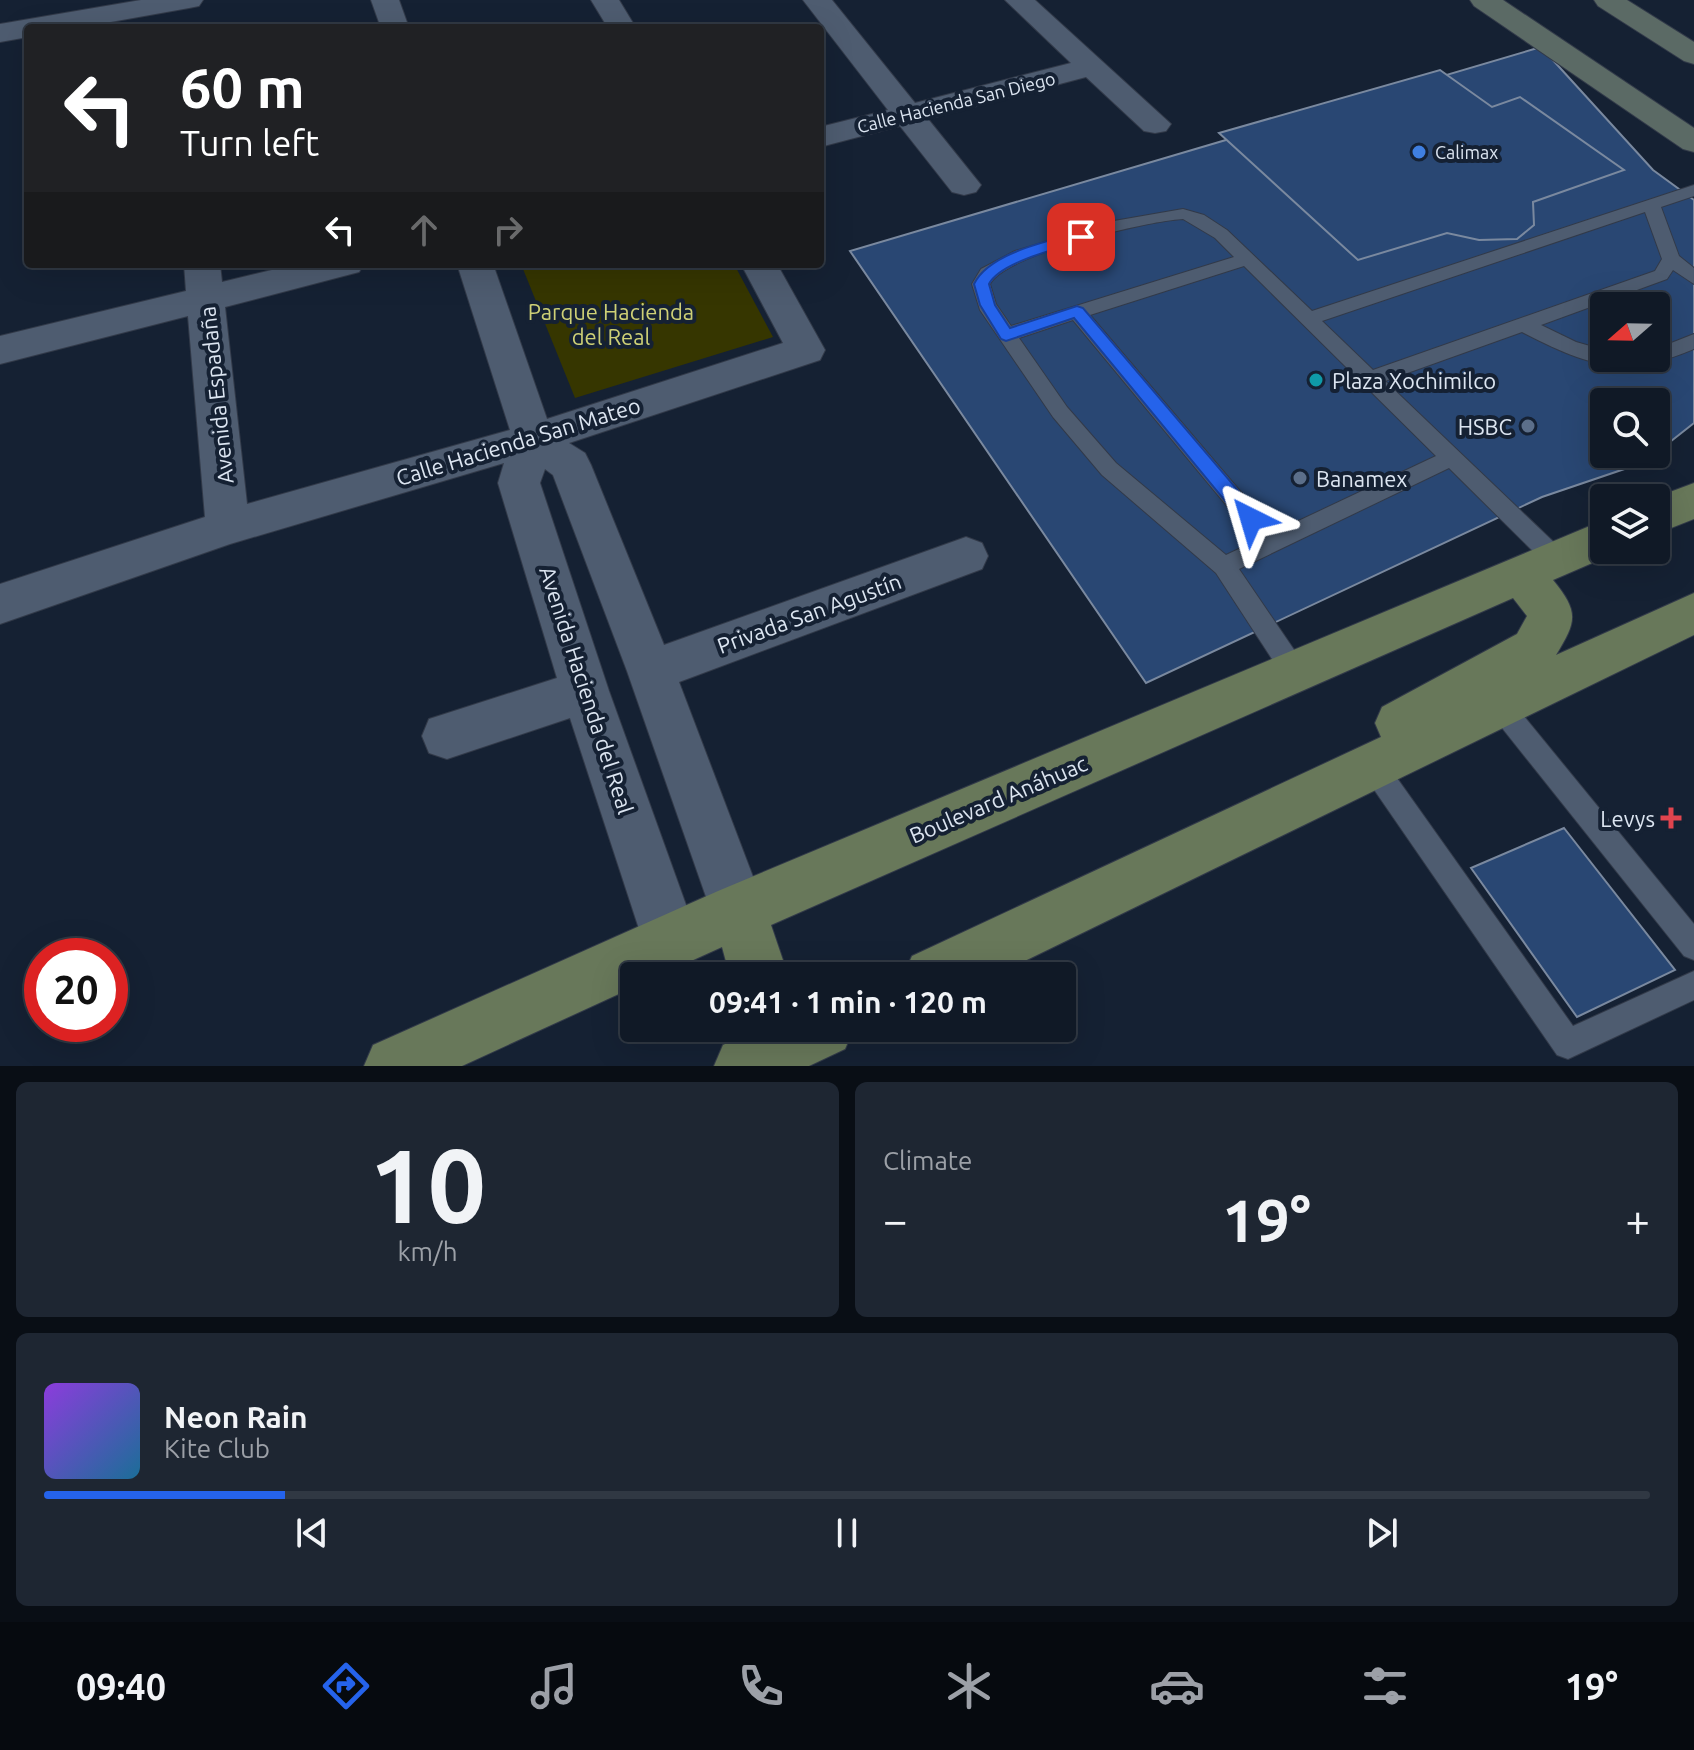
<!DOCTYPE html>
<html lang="en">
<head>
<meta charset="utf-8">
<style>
  body { margin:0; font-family:Ubuntu,sans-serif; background:#1e2632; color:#f1f3f6; height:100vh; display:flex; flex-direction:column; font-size:30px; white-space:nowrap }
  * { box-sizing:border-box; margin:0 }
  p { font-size:26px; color:#9ca0a7 }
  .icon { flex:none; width:44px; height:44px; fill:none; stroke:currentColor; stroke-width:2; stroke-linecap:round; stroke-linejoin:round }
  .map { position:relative; height:1066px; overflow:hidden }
  .drawer { display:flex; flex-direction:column; gap:16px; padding:16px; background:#090e15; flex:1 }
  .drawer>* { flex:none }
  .hud { position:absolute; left:24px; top:24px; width:800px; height:244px; border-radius:8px; box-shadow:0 8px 32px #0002,0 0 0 2px #303843; background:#202124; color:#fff; overflow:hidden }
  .needle { width:52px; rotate:250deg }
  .tools { position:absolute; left:1590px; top:292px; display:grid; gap:16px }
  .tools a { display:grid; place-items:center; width:80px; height:80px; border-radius:8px; background:#101926; box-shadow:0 8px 32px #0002,0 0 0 2px #303843; font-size:40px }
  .speed { position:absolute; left:24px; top:938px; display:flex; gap:16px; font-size:40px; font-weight:700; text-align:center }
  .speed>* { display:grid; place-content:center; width:104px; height:104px; border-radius:50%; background:#101926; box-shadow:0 8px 32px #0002,0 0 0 2px #303843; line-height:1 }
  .speed .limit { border:12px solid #d22; background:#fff; color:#111 }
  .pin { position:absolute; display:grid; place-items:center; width:68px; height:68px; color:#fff; margin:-34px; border-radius:16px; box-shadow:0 4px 12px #0006 }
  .me { position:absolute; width:88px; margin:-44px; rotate:320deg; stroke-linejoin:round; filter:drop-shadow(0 0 6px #0008) }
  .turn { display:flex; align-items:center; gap:28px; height:168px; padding:0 24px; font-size:36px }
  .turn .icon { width:104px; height:104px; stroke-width:2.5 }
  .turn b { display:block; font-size:56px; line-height:68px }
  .lanes { display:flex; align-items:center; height:76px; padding:0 24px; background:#0003; justify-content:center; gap:40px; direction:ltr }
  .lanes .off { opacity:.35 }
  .big { font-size:60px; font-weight:600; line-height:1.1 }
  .drawer .tile { flex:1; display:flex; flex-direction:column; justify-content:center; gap:12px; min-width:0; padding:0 28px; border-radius:12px; background:#1e2632 }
  .drawer .dial { align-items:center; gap:0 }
  .dial b { font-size:104px; line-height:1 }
  .song { display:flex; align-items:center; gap:24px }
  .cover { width:96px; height:96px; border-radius:12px; background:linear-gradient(135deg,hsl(270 70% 55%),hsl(200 70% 35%)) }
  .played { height:8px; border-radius:4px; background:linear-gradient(90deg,#2563eb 15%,#303843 15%) }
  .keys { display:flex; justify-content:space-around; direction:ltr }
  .heat { display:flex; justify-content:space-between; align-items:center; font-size:44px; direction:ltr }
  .drawer .tiles { flex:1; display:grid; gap:16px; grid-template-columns:1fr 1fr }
  .tile:last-child { grid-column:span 2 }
  .trip { position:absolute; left:620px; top:962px; width:456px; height:80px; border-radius:8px; background:#101926; box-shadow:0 8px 32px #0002,0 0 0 2px #303843; font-weight:600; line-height:80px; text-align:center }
  .tab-bar { display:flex; height:128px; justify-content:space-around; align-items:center; background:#060a0f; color:#9ca0a7 }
  .tab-bar .icon { width:56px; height:56px }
  .tab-bar .current { color:#2563eb }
  .tab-bar b { font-size:36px; color:#f1f3f6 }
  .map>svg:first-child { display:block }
  .green { fill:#363600 }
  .building { fill:#294773; stroke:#7a899f; stroke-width:2; fill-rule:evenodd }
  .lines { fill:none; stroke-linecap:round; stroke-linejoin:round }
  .service-casing { stroke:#323a49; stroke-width:2 }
  .minor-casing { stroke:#323a49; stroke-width:2 }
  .secondary-casing { stroke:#323a49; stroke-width:2 }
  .primary-casing { stroke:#323a49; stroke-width:2 }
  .service { fill:#4e5c70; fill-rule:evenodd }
  .minor { fill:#4e5c70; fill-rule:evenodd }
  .secondary { fill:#5b6a65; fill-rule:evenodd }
  .primary { fill:#68785a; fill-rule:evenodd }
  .route { fill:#2563eb; stroke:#184099; stroke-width:2 }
  .shop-dot { fill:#3f7fe0; stroke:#152133; stroke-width:3 }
  .culture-dot { fill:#0f9aa8; stroke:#152133; stroke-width:3 }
  .service-dot { fill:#5c6f8a; stroke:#152133; stroke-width:3 }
  .health-dot { fill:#e0444e; stroke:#152133; stroke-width:3 }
  .labels { text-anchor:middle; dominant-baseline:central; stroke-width:8; stroke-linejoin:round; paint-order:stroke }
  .far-street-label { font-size:18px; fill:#dce5f1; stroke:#152133 }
  .far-poi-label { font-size:18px; fill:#dce5f1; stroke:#152133; text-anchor:start }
  .park-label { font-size:22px; fill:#ced076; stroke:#152133 }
  .poi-label { font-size:22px; fill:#dce5f1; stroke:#152133; text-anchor:start }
  .street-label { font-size:22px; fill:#dce5f1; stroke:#152133 }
</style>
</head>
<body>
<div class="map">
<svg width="1694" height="1066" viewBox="0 0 1694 1066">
  <rect width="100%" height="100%" fill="#152133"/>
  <polygon class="green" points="521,264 734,264 773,337 575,398"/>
  <g class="building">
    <path d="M 1541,47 L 1653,170 L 1694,200 L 1694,423 L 1656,453 L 1656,402 L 1604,402 L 1604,454 L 1655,454 L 1645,462 L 1542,497 L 1146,683 L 850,251 ZM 1604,306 L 1656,306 L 1656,358 L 1604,358 Z"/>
    <polygon points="1440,70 1492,107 1520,97 1624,170 1533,202 1534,225 1517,239 1479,240 1447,233 1358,260 1219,133"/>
    <polygon points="1564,828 1675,970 1577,1017 1471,868"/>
  </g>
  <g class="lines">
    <defs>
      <g id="service">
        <path d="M 1694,185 L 1694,196 L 1661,207 L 1679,256 L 1694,268 L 1694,284 L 1673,270 L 1667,279 L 1541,325 L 1576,342 L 1604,350 L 1604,358 L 1656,358 L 1656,349 L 1694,334 L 1694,349 C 1624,379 1588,366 1522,332 L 1385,381 L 1563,551 L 1566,558 L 1563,565 L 1555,567 L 1547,565 L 1449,468 L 1239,569 L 1303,663 L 1306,671 L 1303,679 L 1294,682 L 1285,679 L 1216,573 L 1102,475 L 1053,417 L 980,310 L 972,284 L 981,269 L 1015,251 L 1114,221 L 1183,209 L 1204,215 L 1227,230 L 1312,311 ZM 1645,212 L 1662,259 L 1655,271 L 1373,370 L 1322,321 ZM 1183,219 L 1215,238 L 1234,257 L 1011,326 L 996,304 L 990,284 C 1006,254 1147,221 1183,219 ZM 1244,266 L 1436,456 L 1275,532 L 1090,315 ZM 1073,320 L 1256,541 L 1226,555 L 1116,463 L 1067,407 L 1019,338 Z"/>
        <polygon points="1500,695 1509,698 1694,924 1694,960 1684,956 1491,714 1488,706 1491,698"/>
        <polygon points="1373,754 1382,757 1573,1026 1694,971 1694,1000 1568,1059 1557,1055 1364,775 1360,766 1364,757"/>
      </g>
      <g id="minor">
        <polygon points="141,0 203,0 199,6 189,8 77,28 28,28 28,37 0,42 0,24"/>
        <polygon points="371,0 399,0 409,28 381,28"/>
        <polygon points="591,0 619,0 636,28 608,28"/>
        <polygon points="803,0 832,0 915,103 1071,63 1005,0 1035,0 1171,124 1166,131 1155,133 1144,131 1086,77 928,119 981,185 976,192 964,195 952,192 900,126 820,147 820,127 888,110"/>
        <polygon points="184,264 220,264 222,282 297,264 364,264 359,272 225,307 247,504 510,430 457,264 493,264 547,419 783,343 741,264 777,264 825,350 820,360 569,443 585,453 591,465 664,645 966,537 982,543 988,556 982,569 679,682 766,911 758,931 738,939 718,931 627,671 553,475 545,469 540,483 609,691 699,941 691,961 671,969 651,961 643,941 570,718 447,759 429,753 422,736 429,719 557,678 498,483 504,463 230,544 0,624 0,584 205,517 188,316 0,364 0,336 186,291"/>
      </g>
      <g id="secondary">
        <polygon points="1470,0 1503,0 1694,128 1694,152 1683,149 1474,6"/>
        <polygon points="1594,0 1627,0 1694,42 1694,64 1684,61 1598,6"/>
      </g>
      <g id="primary">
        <polygon points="1694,483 1694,519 1656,534 1654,498"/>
        <path d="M 1604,520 L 1604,550 L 1620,551 L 1553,580 C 1579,612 1577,621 1556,655 L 1694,593 L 1694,635 L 994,976 L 903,976 L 912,956 L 1381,737 L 1375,723 L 1382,707 L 1517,634 L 1527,616 L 1513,598 L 771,925 L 786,969 L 785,976 L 727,976 L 728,969 L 722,947 L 658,976 L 634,976 L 634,987 L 462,1066 L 364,1066 L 373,1045 L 718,891 Z"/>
        <polygon points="758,1028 854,1028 845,1049 809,1066 714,1066 723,1045"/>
      </g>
    </defs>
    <use href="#service" class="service-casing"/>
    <use href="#minor" class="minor-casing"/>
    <use href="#secondary" class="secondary-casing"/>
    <use href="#primary" class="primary-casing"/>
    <use href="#service" class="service"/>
    <use href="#minor" class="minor"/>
    <use href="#secondary" class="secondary"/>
    <use href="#primary" class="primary"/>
  </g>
  <path class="route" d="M 1081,232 L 1086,233 L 1086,240 C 1062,247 1000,262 989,284 L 995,305 L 1010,328 L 1077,306 L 1083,308 L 1258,514 L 1260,519 L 1258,525 L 1245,525 L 1074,318 L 1006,341 L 1001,339 L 980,305 L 974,284 C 989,253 1048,241 1081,232 Z"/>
  <circle class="shop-dot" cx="1419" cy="152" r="8"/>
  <circle class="culture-dot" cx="1316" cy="380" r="8"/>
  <g class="service-dot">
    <circle cx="1528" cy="426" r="8"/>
    <circle cx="1300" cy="478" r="8"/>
  </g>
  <path class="health-dot" d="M1667 806h8v8h8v8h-8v8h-8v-8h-8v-8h8z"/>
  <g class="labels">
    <g class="far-street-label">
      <text transform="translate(956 102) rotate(-14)">Calle Hacienda San Diego</text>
    </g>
    <g class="far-poi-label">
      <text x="1435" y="152">Calimax</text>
    </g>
    <g class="park-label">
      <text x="611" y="311">Parque Hacienda<tspan x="611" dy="25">del Real</tspan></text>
    </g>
    <g class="poi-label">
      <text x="1332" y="380">Plaza Xochimilco</text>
      <text x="1512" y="426" text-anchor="end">HSBC</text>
      <text x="1316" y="478">Banamex</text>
      <text x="1655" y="818" text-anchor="end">Levys</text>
    </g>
    <g class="street-label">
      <text transform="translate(216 395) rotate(-96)">Avenida Espadaña</text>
      <text transform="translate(518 441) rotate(-17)">Calle Hacienda San Mateo</text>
      <text transform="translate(809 613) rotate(-20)">Privada San Agustín</text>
      <text transform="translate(587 690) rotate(72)">Avenida Hacienda del Real</text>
      <text transform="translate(998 799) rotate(-23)">Boulevard Anáhuac</text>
    </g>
  </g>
</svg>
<div class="tools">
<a><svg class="needle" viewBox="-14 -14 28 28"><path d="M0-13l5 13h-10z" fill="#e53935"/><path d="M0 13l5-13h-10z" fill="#9ca0a7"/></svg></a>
<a><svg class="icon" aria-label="search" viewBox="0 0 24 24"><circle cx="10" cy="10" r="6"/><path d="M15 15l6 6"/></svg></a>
<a><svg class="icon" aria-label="layers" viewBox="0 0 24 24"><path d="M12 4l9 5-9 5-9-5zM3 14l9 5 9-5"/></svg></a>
</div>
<div class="speed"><div class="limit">20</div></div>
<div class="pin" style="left:1081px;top:237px;background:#d93025"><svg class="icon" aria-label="arrive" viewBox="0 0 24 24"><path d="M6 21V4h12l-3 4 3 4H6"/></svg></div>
<svg class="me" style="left:1251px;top:519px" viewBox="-20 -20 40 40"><path d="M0-17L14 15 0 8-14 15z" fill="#2563eb" stroke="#fff" stroke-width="4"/></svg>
<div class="trip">09:41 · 1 min · 120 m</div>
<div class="hud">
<div class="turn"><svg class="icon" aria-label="left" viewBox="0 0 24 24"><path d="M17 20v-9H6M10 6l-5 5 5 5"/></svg><div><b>60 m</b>Turn left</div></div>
<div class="lanes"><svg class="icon" aria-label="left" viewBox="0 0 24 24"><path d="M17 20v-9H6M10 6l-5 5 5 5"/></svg><svg class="icon off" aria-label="ahead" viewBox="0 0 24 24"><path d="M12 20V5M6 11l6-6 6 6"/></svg><svg class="icon off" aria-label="right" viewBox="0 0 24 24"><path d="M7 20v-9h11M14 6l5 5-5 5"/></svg></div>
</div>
</div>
<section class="drawer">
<div class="tiles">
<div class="tile dial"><b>10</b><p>km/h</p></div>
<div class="tile"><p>Climate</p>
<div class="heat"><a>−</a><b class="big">19°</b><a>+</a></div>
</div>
<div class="tile">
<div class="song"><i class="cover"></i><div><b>Neon Rain</b><p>Kite Club</p></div></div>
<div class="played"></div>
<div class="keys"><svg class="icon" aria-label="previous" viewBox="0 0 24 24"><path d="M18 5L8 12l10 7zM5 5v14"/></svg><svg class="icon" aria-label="pause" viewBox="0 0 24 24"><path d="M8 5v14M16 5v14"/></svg><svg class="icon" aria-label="next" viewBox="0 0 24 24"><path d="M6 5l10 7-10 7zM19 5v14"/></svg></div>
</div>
</div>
</section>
<nav class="tab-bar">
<b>09:40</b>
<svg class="icon current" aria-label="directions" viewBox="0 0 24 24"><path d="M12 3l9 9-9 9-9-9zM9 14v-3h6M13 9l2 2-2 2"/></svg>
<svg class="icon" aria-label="music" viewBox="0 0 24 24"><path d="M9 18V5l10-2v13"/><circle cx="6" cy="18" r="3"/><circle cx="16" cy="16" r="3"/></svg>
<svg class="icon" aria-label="phone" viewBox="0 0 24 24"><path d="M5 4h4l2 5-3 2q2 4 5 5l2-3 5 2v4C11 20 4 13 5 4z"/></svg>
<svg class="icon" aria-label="climate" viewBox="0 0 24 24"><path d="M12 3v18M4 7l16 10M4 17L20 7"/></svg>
<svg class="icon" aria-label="car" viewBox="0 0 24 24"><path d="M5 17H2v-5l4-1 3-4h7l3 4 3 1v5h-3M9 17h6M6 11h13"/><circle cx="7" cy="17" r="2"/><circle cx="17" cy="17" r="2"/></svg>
<svg class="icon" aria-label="filters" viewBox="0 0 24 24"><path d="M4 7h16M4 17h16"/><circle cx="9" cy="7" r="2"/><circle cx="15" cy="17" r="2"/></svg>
<b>19°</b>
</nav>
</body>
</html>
